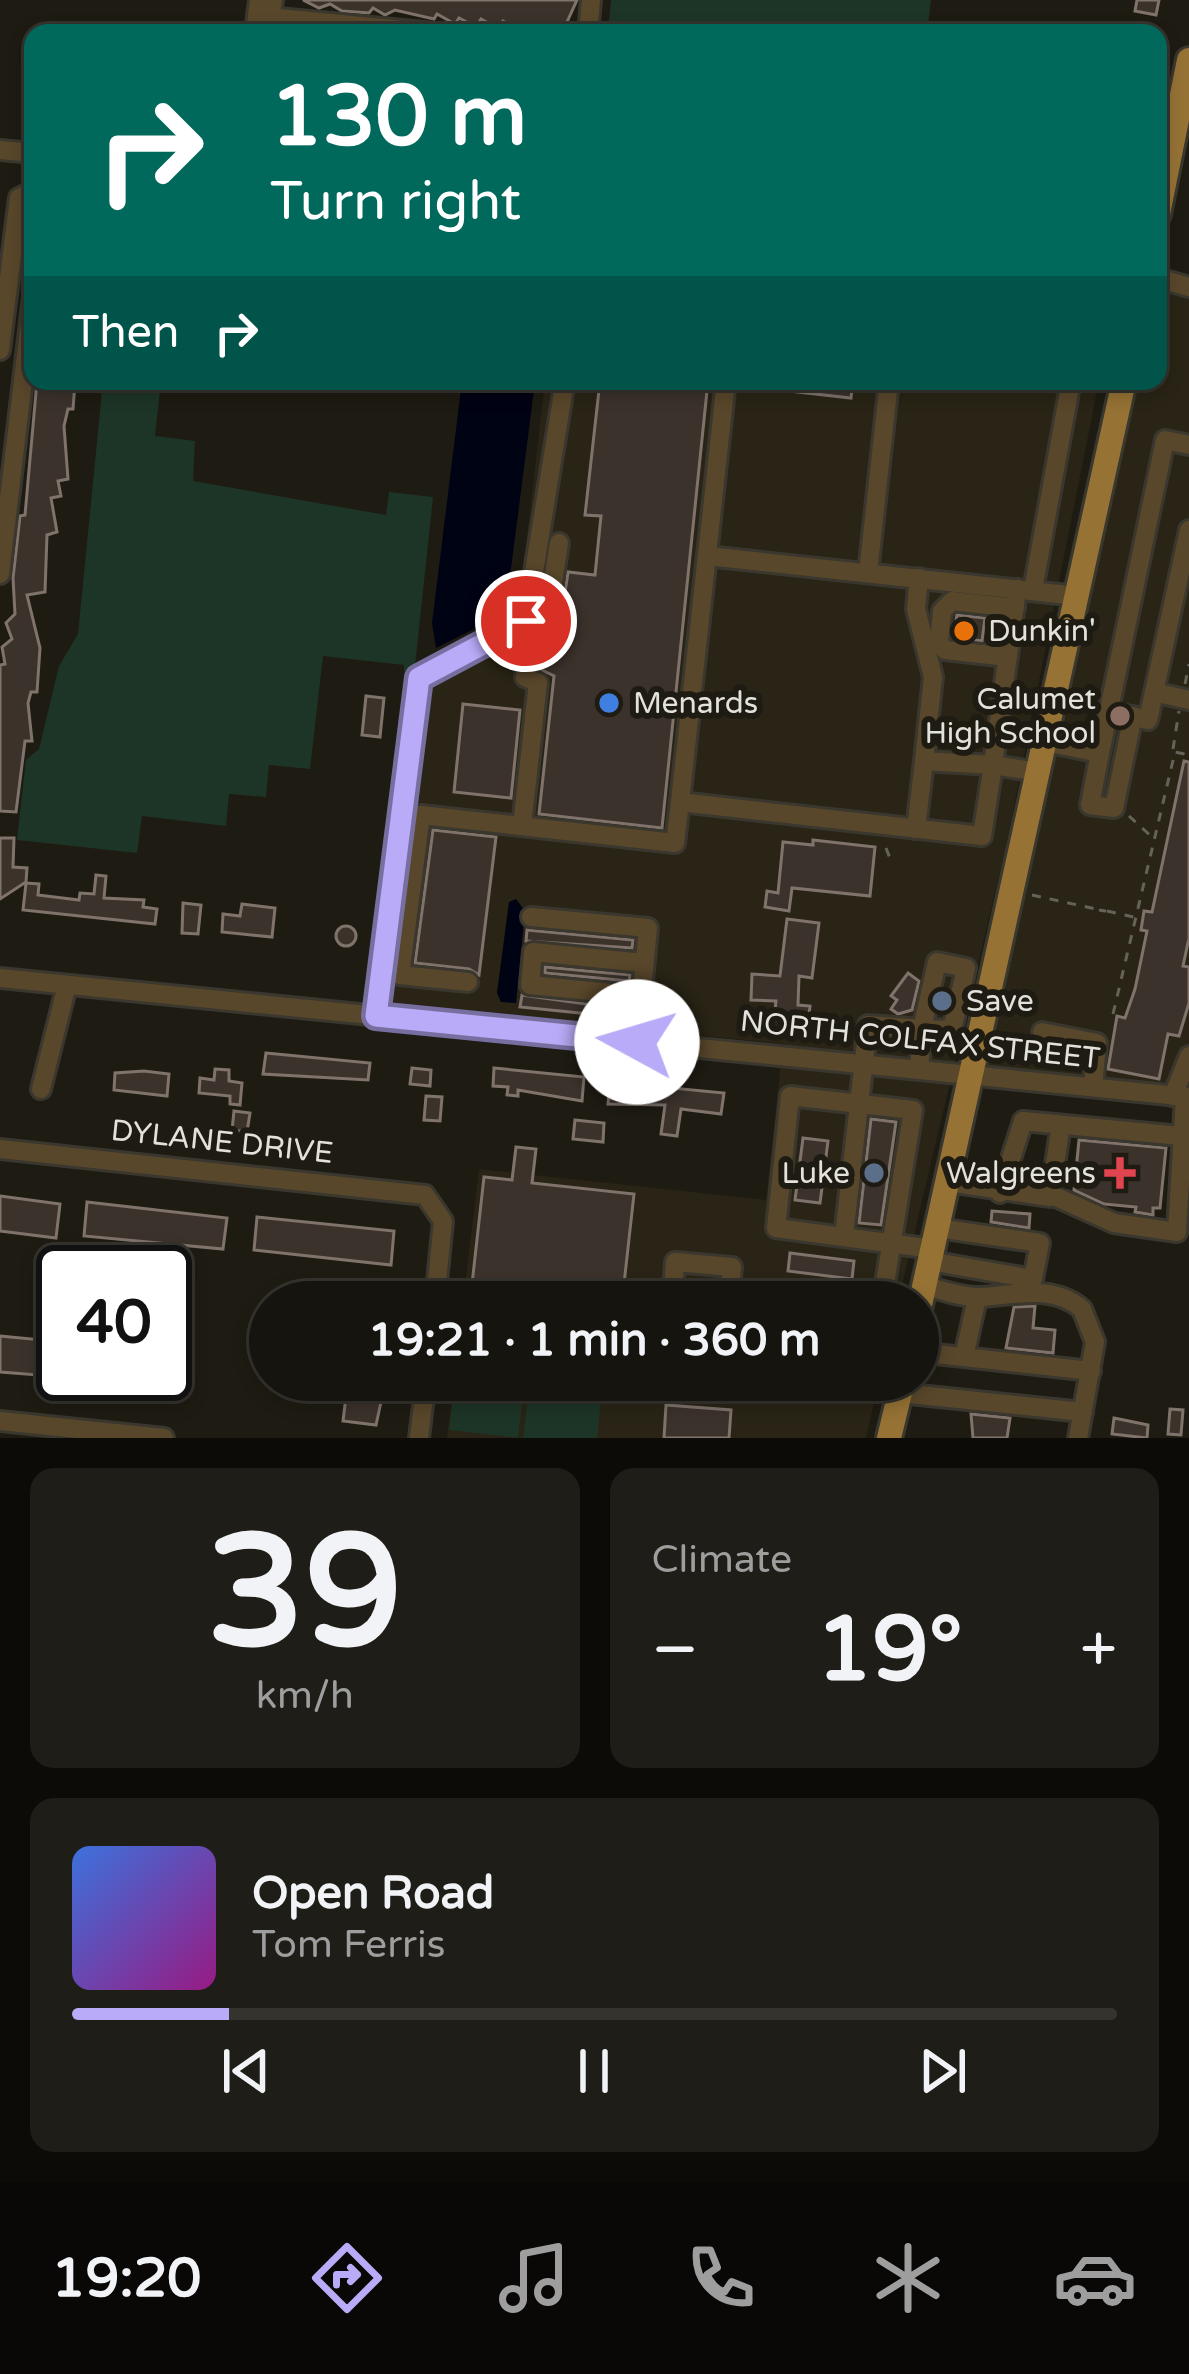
<!DOCTYPE html>
<html lang="en">
<head>
<meta charset="utf-8">
<style>
  body { margin:0; font-family:"Varela Round",sans-serif; background:#1f1d17; color:#f1f3f6; height:100vh; display:flex; flex-direction:column; font-size:45px; white-space:nowrap }
  * { box-sizing:border-box; margin:0 }
  p { font-size:39px; color:#9e9e9e }
  .icon { flex:none; width:66px; height:66px; fill:none; stroke:currentColor; stroke-width:2; stroke-linecap:round; stroke-linejoin:round }
  .map { position:relative; height:1438px; overflow:hidden }
  .sheet { display:flex; flex-direction:column; gap:30px; padding:30px; background:#0c0b08; flex:1 }
  .sheet>* { flex:none }
  .guide { position:absolute; left:24px; top:24px; width:1143px; height:366px; border-radius:24px; box-shadow:0 6px 18px #0003,0 0 0 3px #35332e; background:#00695c; color:#fff; overflow:hidden }
  .speed { position:absolute; left:36px; top:1245px; display:flex; gap:24px; font-size:60px; font-weight:700; text-align:center }
  .speed>* { display:grid; place-content:center; width:156px; height:156px; border-radius:50%; background:#16140e; box-shadow:0 6px 18px #0003,0 0 0 3px #35332e; line-height:1 }
  .speed .limit { border:6px solid #111; border-radius:18px; background:#fff; color:#111 }
  .pin { position:absolute; display:grid; place-items:center; width:102px; height:102px; color:#fff; margin:-51px; border:6px solid #fff; border-radius:50%; box-shadow:0 3px 12px #0007 }
  .me { position:absolute; width:132px; margin:-66px; rotate:276deg; stroke-linejoin:round; filter:drop-shadow(0 0 9px #0008) }
  .turn { display:flex; align-items:center; gap:42px; height:252px; padding:0 48px; font-size:54px }
  .turn .icon { width:156px; height:156px; stroke-width:2.5 }
  .turn b { display:block; font-size:84px; line-height:102px }
  .then { display:flex; align-items:center; height:114px; padding:0 48px; background:#0003; gap:24px; font-size:45px }
  .big { font-size:90px; font-weight:700; line-height:1.1 }
  .sheet .card { flex:1; display:flex; flex-direction:column; justify-content:center; gap:18px; min-width:0; padding:0 42px; border-radius:24px; background:#1f1d17 }
  .sheet .dial { align-items:center; gap:0 }
  .dial b { font-size:156px; line-height:1 }
  .song { display:flex; align-items:center; gap:36px }
  .cover { width:144px; height:144px; border-radius:18px; background:linear-gradient(135deg,hsl(220 70% 55%),hsl(310 70% 35%)) }
  .played { height:12px; border-radius:6px; background:linear-gradient(90deg,#b9abf7 15%,#35332e 15%) }
  .keys { display:flex; justify-content:space-around; direction:ltr }
  .heat { display:flex; justify-content:space-between; align-items:center; font-size:66px; direction:ltr }
  .sheet .tiles { flex:1; display:grid; gap:30px; grid-template-columns:1fr 1fr }
  .card:last-child { grid-column:span 2 }
  .trip { position:absolute; left:249px; top:1281px; width:690px; height:120px; border-radius:60px; background:#16140e; box-shadow:0 6px 18px #0003,0 0 0 3px #35332e; font-weight:700; line-height:120px; text-align:center }
  .menu { display:flex; height:192px; justify-content:space-around; align-items:center; background:#090806; color:#9e9e9e }
  .menu .icon { width:84px; height:84px }
  .menu .on { color:#b9abf7 }
  .menu b { font-size:54px; color:#f1f3f6 }
  .map>svg:first-child { display:block }
  .built { fill:#292415 }
  .green { fill:#1d3526 }
  .water { fill:#000314 }
  .lines { fill:none; stroke-linecap:round; stroke-linejoin:round }
  .stream { stroke:#000314; stroke-width:4.5 }
  .building { fill:#3c322c; stroke:#7f736c; stroke-width:3 }
  .minor-casing { stroke:#3a372e; stroke-width:24 }
  .major-casing { stroke:#3a372e; stroke-width:30 }
  .path { stroke:#65625a; stroke-width:3; stroke-dasharray:9 9; stroke-linecap:butt }
  .minor { stroke:#59472b; stroke-width:18 }
  .major { stroke:#967235; stroke-width:24 }
  .route-casing { stroke:#786fa1; stroke-width:30 }
  .route { stroke:#b9abf7; stroke-width:21 }
  .food-dot { fill:#e8710a; stroke:#1e1b12; stroke-width:4.5 }
  .shop-dot { fill:#3f7fe0; stroke:#1e1b12; stroke-width:4.5 }
  .education-dot { fill:#8d6e63; stroke:#1e1b12; stroke-width:4.5 }
  .service-dot { fill:#5c6f8a; stroke:#1e1b12; stroke-width:4.5 }
  .health-dot { fill:#e0444e; stroke:#1e1b12; stroke-width:4.5 }
  .labels { text-anchor:middle; dominant-baseline:central; stroke-width:12; stroke-linejoin:round; paint-order:stroke }
  .poi-label { font-size:30px; fill:#e3e1db; stroke:#1e1b12; text-anchor:start }
  .street-label { font-size:30px; fill:#e3e1db; stroke:#1e1b12 }
</style>
</head>
<body>
<div class="map">
<svg width="1189" height="1438" viewBox="0 0 1189 1438">
  <rect width="100%" height="100%" fill="#1e1b12"/>
  <g class="built">
    <polygon points="1158,278 1189,287 1189,1097 973,1074 1123,381 1158,381"/>
    <polygon points="545,381 1099,381 1005,851 898,1302 463,1302 479,1169 766,1200 783,1044 365,1000 404,672 506,616 520,597"/>
    <polygon points="454,1380 879,1380 866,1438 447,1438"/>
  </g>
  <g class="green">
    <polygon points="611,0 931,0 927,33 608,33"/>
    <polygon points="103,381 161,381 155,436 195,441 193,481 386,515 389,492 433,497 415,666 404,672 404,665 323,656 310,769 269,765 266,797 229,794 226,826 142,816 137,853 17,840 26,760 39,749 59,666 78,634"/>
    <polygon points="455,1380 525,1380 518,1438 449,1430"/>
    <polygon points="530,1380 603,1380 597,1438 523,1438"/>
  </g>
  <g class="water">
    <polygon points="462,381 533,381 534,390 506,607 494,619 436,648 432,623"/>
    <polygon points="516,899 525,911 516,1003 501,1002 497,993 509,902"/>
  </g>
  <g class="lines">
    <polyline class="stream" points="28,138 33,139"/>
  </g>
  <g class="building">
    <polygon points="303,0 577,0 562,33 545,24 539,33 524,23 520,31 503,21 499,29 481,19 476,27 459,18 455,24 437,14 434,19 395,10 385,15 373,8 369,13 342,11 330,4 319,8"/>
    <polygon points="1137,0 1159,0 1156,15 1135,11"/>
    <polygon points="37,381 75,383 73,409 68,409 64,426 68,479 58,481 61,496 51,498 57,532 47,535 45,592 27,595 40,648 37,692 31,692 28,703 32,741 25,741 16,812 0,811 0,665 5,664 2,647 12,639 6,623 15,614 13,578 20,516 25,515"/>
    <polygon points="600,381 708,381 662,828 539,814 554,676 540,669 542,658 556,656 568,572 595,575 601,516 585,515"/>
    <polygon points="762,381 853,381 851,398 762,388"/>
    <polygon points="957,615 985,618 982,641 953,637"/>
    <polygon points="366,696 384,698 380,737 362,735"/>
    <polygon points="463,704 520,710 511,798 454,792"/>
    <polygon points="1184,761 1189,762 1189,938 1183,966 1189,967 1189,1003 1179,1036 1168,1034 1159,1079 1108,1069 1117,1016 1125,1018 1135,989 1147,931 1141,930 1144,911 1152,912"/>
    <polygon points="433,830 496,837 479,975 469,969 415,963"/>
    <polygon points="0,838 14,838 13,867 27,868 26,882 0,899"/>
    <polygon points="813,840 875,847 870,896 792,888 789,911 765,907 767,891 778,893 783,842 813,845"/>
    <polygon points="96,875 106,876 104,898 144,900 143,907 157,909 155,924 23,910 26,883 39,884 38,895 79,900 80,893 94,894"/>
    <polygon points="183,903 201,905 198,934 182,933"/>
    <polygon points="242,904 275,908 272,937 222,932 223,914 240,916"/>
    <polygon points="787,919 819,923 812,978 799,976 798,1005 810,1006 808,1024 801,1025 774,1020 776,1001 751,1000 752,974 780,976"/>
    <circle cx="346" cy="936" r="10"/>
    <polygon points="527,930 633,940 632,948 526,941"/>
    <polygon points="545,967 630,975 629,981 545,973"/>
    <polygon points="908,973 919,981 912,1010 898,1014 891,1009 897,1000 891,996"/>
    <polygon points="522,995 601,1006 600,1015 520,1007"/>
    <polygon points="266,1053 370,1063 368,1080 263,1074"/>
    <polygon points="412,1068 431,1070 430,1086 410,1084"/>
    <polygon points="494,1068 584,1077 582,1101 518,1090 518,1096 507,1095 508,1087 493,1086"/>
    <polygon points="215,1069 229,1070 229,1081 242,1083 240,1105 230,1104 230,1096 199,1093 200,1078 214,1080"/>
    <polygon points="144,1071 169,1074 167,1096 114,1090 115,1073"/>
    <polygon points="610,1082 724,1093 721,1114 681,1109 677,1136 661,1134 665,1105 608,1104"/>
    <polygon points="426,1096 442,1097 440,1121 424,1120"/>
    <polygon points="234,1111 250,1113 247,1132 232,1130"/>
    <polygon points="871,1119 896,1122 881,1225 859,1223"/>
    <polygon points="575,1120 604,1123 603,1142 573,1139"/>
    <polygon points="803,1138 828,1141 820,1203 795,1200"/>
    <polygon points="1079,1140 1166,1148 1160,1208 1153,1208 1153,1215 1135,1212 1136,1207 1104,1204 1074,1190"/>
    <polygon points="516,1147 536,1149 532,1183 634,1194 622,1302 470,1302 484,1177 512,1180"/>
    <polygon points="0,1196 60,1204 56,1238 0,1231"/>
    <polygon points="87,1202 227,1218 223,1249 84,1236"/>
    <polygon points="992,1211 1030,1214 1029,1228 991,1222"/>
    <polygon points="257,1217 394,1231 391,1265 254,1250"/>
    <polygon points="790,1253 854,1261 852,1279 788,1271"/>
    <polygon points="360,1282 392,1286 390,1302 357,1302"/>
    <polygon points="1035,1306 1033,1328 1055,1330 1053,1353 1006,1348 1014,1307"/>
    <polygon points="0,1336 63,1342 63,1377 0,1372"/>
    <polygon points="348,1380 380,1380 384,1388 376,1425 343,1421"/>
    <polygon points="666,1405 731,1410 729,1438 664,1438"/>
    <polygon points="1170,1409 1183,1410 1181,1435 1168,1434"/>
    <polygon points="971,1414 1010,1418 1007,1438 973,1438"/>
    <polygon points="1114,1418 1148,1425 1147,1438 1112,1434"/>
  </g>
  <g class="lines">
    <defs>
      <g id="minor">
        <polyline points="257,16 434,33"/>
        <polyline points="255,33 259,0"/>
        <polyline points="268,33 273,0"/>
        <polyline points="588,33 591,0"/>
        <polyline points="0,150 33,153"/>
        <polyline points="1158,278 1189,287"/>
        <polyline points="0,350 19,198 33,191"/>
        <polyline points="726,381 680,802 982,836 993,765 1039,772"/>
        <polyline points="707,556 1077,596"/>
        <polyline points="868,573 889,381"/>
        <polyline points="0,574 33,297"/>
        <polyline points="919,578 916,609 933,677 924,761 993,765 1017,589"/>
        <polyline points="1033,590 1071,381"/>
        <polyline points="1008,657 945,650 939,643 942,611 952,601 1015,608"/>
        <polyline points="1154,692 1189,700"/>
        <polyline points="1109,711 1148,720 1189,530"/>
        <polyline points="1045,742 1100,753 1165,440 1189,445"/>
        <polyline points="1100,753 1090,805 1114,808 1133,716"/>
        <polyline points="522,826 538,683 525,677 530,647 544,641 559,543"/>
        <polyline points="916,829 924,761"/>
        <polyline points="531,917 648,928 637,1042"/>
        <polygon points="937,962 966,968 952,1030 922,1029"/>
        <polyline points="0,978 1189,1097"/>
        <polyline points="468,982 400,975 421,815 675,843 680,802"/>
        <polyline points="641,996 530,985 533,952 644,963"/>
        <polyline points="376,1016 419,678 526,621 565,381"/>
        <polyline points="1042,1032 1097,1043 1093,1087"/>
        <polyline points="41,1089 67,985"/>
        <polyline points="1173,1096 1189,1056"/>
        <polyline points="0,1149 425,1195 443,1221 435,1302"/>
        <polyline points="948,1182 1050,1197 1061,1125"/>
        <polyline points="1000,1193 1023,1121 1181,1136"/>
        <polyline points="1052,1195 1114,1223 1177,1232 1185,1097"/>
        <polyline points="844,1236 868,1025 922,1029 919,1070"/>
        <polyline points="930,1261 1033,1279 1040,1243 938,1228"/>
        <polyline points="886,1277 913,1110 790,1096 776,1228 933,1249"/>
        <path d="M 925,1286 C 942,1290 963,1298 981,1297 C 1015,1295 1053,1284 1082,1309 L 1095,1342 L 1078,1438"/>
        <polyline points="672,1302 675,1262 732,1267 729,1302"/>
        <polyline points="918,1352 1091,1371"/>
        <polyline points="964,1357 977,1298"/>
        <polyline points="665,1380 722,1387 723,1380"/>
        <polyline points="900,1393 1083,1412"/>
        <polyline points="0,1421 164,1438"/>
        <polyline points="419,1438 426,1380"/>
      </g>
      <g id="major">
        <polyline points="1158,214 1189,60"/>
        <polyline points="918,1314 1124,381"/>
        <polyline points="889,1438 903,1380"/>
      </g>
    </defs>
    <use href="#minor" class="minor-casing"/>
    <use href="#major" class="major-casing"/>
    <g class="path">
      <polyline points="1185,684 1189,664"/>
      <polyline points="1173,749 1179,711"/>
      <polyline points="1129,816 1153,838"/>
      <polyline points="886,848 891,861"/>
      <polyline points="1032,895 1105,911 1099,910"/>
      <polyline points="1107,911 1138,918"/>
      <polyline points="1113,1014 1175,752 1189,755"/>
    </g>
    <use href="#minor" class="minor"/>
    <use href="#major" class="major"/>
  </g>
  <g class="lines">
    <defs>
      <polyline id="route" points="526,621 419,678 376,1016 637,1042"/>
    </defs>
    <use href="#route" class="route-casing"/>
    <use href="#route" class="route"/>
  </g>
  <circle class="food-dot" cx="964" cy="631" r="12"/>
  <circle class="shop-dot" cx="609" cy="703" r="12"/>
  <circle class="education-dot" cx="1120" cy="716" r="12"/>
  <g class="service-dot">
    <circle cx="942" cy="1001" r="12"/>
    <circle cx="874" cy="1173" r="12"/>
  </g>
  <path class="health-dot" d="M1114 1155h12v12h12v12h-12v12h-12v-12h-12v-12h12z"/>
  <g class="labels">
    <g class="poi-label">
      <text x="988" y="631">Dunkin'</text>
      <text x="1096" y="699" text-anchor="end">Calumet<tspan x="1096" dy="34">High School</tspan></text>
      <text x="633" y="703">Menards</text>
      <text x="966" y="1001">Save</text>
      <text x="850" y="1173" text-anchor="end">Luke</text>
      <text x="1096" y="1173" text-anchor="end">Walgreens</text>
    </g>
    <g class="street-label">
      <text transform="translate(920 1040) rotate(6)">NORTH COLFAX STREET</text>
      <text transform="translate(222 1142) rotate(6)">DYLANE DRIVE</text>
    </g>
  </g>
</svg>
<div class="speed"><div class="limit">40</div></div>
<div class="pin" style="left:526px;top:621px;background:#d93025"><svg class="icon" aria-label="arrive" viewBox="0 0 24 24"><path d="M6 21V4h12l-3 4 3 4H6"/></svg></div>
<svg class="me" style="left:637px;top:1042px" viewBox="-20 -20 40 40"><circle r="19" fill="#fff"/><path d="M0-13L10 11 0 6-10 11z" fill="#b9abf7"/></svg>
<div class="trip">19:21 · 1 min · 360 m</div>
<div class="guide">
<div class="turn"><svg class="icon" aria-label="right" viewBox="0 0 24 24"><path d="M7 20v-9h11M14 6l5 5-5 5"/></svg><div><b>130 m</b>Turn right</div></div>
<div class="then">Then<svg class="icon" aria-label="right" viewBox="0 0 24 24"><path d="M7 20v-9h11M14 6l5 5-5 5"/></svg></div>
</div>
</div>
<section class="sheet">
<div class="tiles">
<div class="card dial"><b>39</b><p>km/h</p></div>
<div class="card"><p>Climate</p>
<div class="heat"><a>−</a><b class="big">19°</b><a>+</a></div>
</div>
<div class="card">
<div class="song"><i class="cover"></i><div><b>Open Road</b><p>Tom Ferris</p></div></div>
<div class="played"></div>
<div class="keys"><svg class="icon" aria-label="previous" viewBox="0 0 24 24"><path d="M18 5L8 12l10 7zM5 5v14"/></svg><svg class="icon" aria-label="pause" viewBox="0 0 24 24"><path d="M8 5v14M16 5v14"/></svg><svg class="icon" aria-label="next" viewBox="0 0 24 24"><path d="M6 5l10 7-10 7zM19 5v14"/></svg></div>
</div>
</div>
</section>
<nav class="menu">
<b>19:20</b>
<svg class="icon on" aria-label="directions" viewBox="0 0 24 24"><path d="M12 3l9 9-9 9-9-9zM9 14v-3h6M13 9l2 2-2 2"/></svg>
<svg class="icon" aria-label="music" viewBox="0 0 24 24"><path d="M9 18V5l10-2v13"/><circle cx="6" cy="18" r="3"/><circle cx="16" cy="16" r="3"/></svg>
<svg class="icon" aria-label="phone" viewBox="0 0 24 24"><path d="M5 4h4l2 5-3 2q2 4 5 5l2-3 5 2v4C11 20 4 13 5 4z"/></svg>
<svg class="icon" aria-label="climate" viewBox="0 0 24 24"><path d="M12 3v18M4 7l16 10M4 17L20 7"/></svg>
<svg class="icon" aria-label="car" viewBox="0 0 24 24"><path d="M5 17H2v-5l4-1 3-4h7l3 4 3 1v5h-3M9 17h6M6 11h13"/><circle cx="7" cy="17" r="2"/><circle cx="17" cy="17" r="2"/></svg>
</nav>
</body>
</html>
